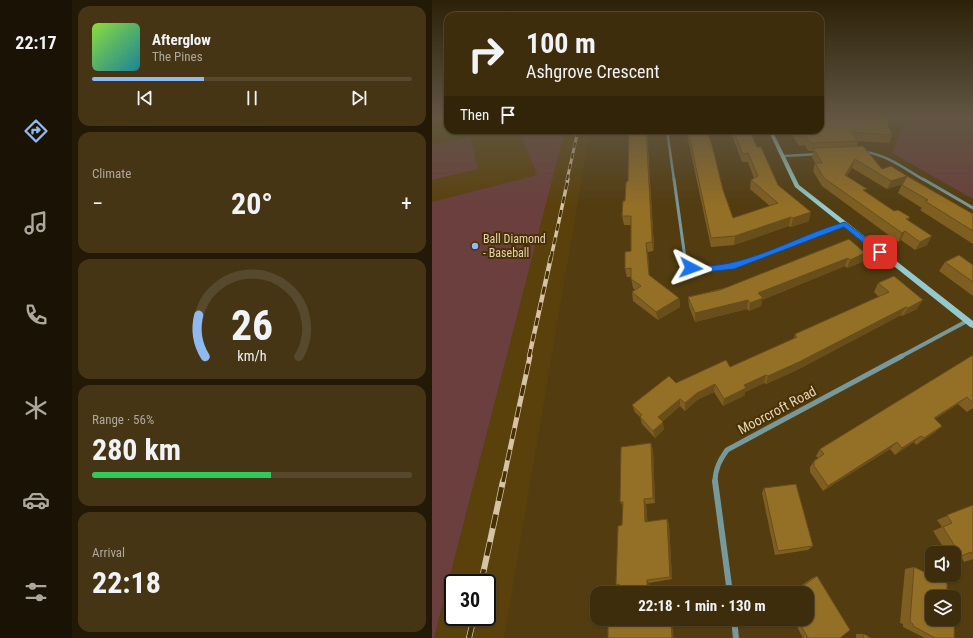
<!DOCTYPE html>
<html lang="en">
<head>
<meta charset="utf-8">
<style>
  body { margin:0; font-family:"Roboto Condensed",sans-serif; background:#453515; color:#f1f3f6; height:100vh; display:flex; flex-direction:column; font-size:15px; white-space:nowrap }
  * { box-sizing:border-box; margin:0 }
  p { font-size:13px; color:#ada89d }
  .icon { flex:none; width:22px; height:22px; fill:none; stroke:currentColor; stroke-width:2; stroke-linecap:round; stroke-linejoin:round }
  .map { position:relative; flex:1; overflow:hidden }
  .side { display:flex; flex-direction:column; gap:6px; padding:6px; background:#221907; width:360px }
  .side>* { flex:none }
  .guide { position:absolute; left:12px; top:12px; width:380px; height:122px; border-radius:12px; box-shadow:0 1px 3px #0004,0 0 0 1px #57492d; background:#3e2d0c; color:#f1f3f6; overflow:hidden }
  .tools { position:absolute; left:493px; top:546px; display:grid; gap:8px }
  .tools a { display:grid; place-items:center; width:36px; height:36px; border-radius:8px; background:#3e2d0c; box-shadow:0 1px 3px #0004,0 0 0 1px #57492d; font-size:20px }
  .speed { position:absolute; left:12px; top:574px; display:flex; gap:8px; font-size:20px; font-weight:700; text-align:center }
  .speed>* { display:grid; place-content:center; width:52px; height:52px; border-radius:50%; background:#3e2d0c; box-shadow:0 1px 3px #0004,0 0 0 1px #57492d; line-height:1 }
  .speed .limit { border:2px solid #111; border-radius:6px; background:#fff; color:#111 }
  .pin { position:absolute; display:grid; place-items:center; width:34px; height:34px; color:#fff; margin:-17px; border-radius:8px; box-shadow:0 2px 6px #0006 }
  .me { position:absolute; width:44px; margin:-22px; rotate:94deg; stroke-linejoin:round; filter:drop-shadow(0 0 3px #0008) }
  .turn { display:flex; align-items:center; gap:14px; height:84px; padding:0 16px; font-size:18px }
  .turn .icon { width:52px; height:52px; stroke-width:2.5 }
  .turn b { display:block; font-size:28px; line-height:34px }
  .then { display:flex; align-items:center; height:38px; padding:0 16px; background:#0003; gap:8px; font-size:15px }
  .big { font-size:30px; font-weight:700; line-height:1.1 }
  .side .tile { flex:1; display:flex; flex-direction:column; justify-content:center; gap:6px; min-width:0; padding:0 14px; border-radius:12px; background:#453515 }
  .side .dial { align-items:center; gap:0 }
  .dial svg { height:104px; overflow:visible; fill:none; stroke:#57492d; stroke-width:7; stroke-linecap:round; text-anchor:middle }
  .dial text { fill:#f1f3f6; stroke:none }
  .song { display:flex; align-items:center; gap:12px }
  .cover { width:48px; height:48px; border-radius:6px; background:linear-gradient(135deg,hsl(90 70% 55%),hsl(190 70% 35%)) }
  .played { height:4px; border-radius:2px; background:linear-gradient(90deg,#90b9f0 35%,#57492d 35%) }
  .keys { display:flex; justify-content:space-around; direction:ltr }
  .heat { display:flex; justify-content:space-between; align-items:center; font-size:22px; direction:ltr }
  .charge { height:6px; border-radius:3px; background:linear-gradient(90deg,#34c759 56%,#57492d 0) }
  .trip { position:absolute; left:158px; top:586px; width:224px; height:40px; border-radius:12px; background:#3e2d0c; box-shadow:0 1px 3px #0004,0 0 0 1px #57492d; font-weight:700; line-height:40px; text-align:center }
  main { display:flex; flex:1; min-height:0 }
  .tab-bar { display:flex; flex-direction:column; width:72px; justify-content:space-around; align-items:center; background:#191205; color:#ada89d }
  .tab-bar .icon { width:28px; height:28px }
  .tab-bar .active { color:#90b9f0 }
  .tab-bar b { font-size:18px; color:#f1f3f6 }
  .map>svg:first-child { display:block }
  .built { fill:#5a410c; fill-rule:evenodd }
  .green { fill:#6a3f3e }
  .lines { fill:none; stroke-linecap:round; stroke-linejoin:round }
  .street-far4 { stroke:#77999b; stroke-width:2.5 }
  .street-far3 { stroke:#77999b; stroke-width:3 }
  .street-far2 { stroke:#77999b; stroke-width:4 }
  .street-far1 { stroke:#77999b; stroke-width:5 }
  .street { stroke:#77999b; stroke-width:6 }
  .secondary { fill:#94cacd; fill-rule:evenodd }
  .rail-far4-casing { stroke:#d5c3a6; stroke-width:3 }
  .rail-far3-casing { stroke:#d5c3a6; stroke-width:3.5 }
  .rail-far2-casing { stroke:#d5c3a6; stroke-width:4.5 }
  .rail-far1-casing { stroke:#d5c3a6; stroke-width:5 }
  .rail-casing { stroke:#d5c3a6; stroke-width:6 }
  .rail-far4 { stroke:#473103; stroke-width:2; stroke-dasharray:5.5; stroke-linecap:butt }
  .rail-far3 { stroke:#473103; stroke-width:2.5; stroke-dasharray:7; stroke-linecap:butt }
  .rail-far2 { stroke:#473103; stroke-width:3; stroke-dasharray:8; stroke-linecap:butt }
  .rail-far1 { stroke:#473103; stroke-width:3.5; stroke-dasharray:11; stroke-linecap:butt }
  .rail { stroke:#473103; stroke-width:4.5; stroke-dasharray:14; stroke-linecap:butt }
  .wall { fill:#7f5f21 }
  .shaded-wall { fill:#684e1b }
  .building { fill:#946f26; stroke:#684e1b }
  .route { fill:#1a73e8; stroke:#114b97 }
  .poi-dot { fill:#90b8fd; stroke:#473103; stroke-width:1.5 }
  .labels { text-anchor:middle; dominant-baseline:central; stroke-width:4; stroke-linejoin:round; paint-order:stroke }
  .poi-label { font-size:12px; fill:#e4d3b8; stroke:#473103; text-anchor:start }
  .near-street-label { font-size:14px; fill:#e4d3b8; stroke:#473103 }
</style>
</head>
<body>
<main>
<nav class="tab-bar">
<b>22:17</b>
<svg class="icon active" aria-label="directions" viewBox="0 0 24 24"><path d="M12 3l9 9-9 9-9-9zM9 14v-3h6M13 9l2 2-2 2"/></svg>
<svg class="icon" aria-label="music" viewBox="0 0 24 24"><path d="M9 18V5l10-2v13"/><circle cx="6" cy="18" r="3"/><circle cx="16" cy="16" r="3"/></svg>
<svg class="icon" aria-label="phone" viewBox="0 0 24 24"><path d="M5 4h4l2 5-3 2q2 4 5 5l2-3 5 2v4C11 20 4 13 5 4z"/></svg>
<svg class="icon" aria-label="climate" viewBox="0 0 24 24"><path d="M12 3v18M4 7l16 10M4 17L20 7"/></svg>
<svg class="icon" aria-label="car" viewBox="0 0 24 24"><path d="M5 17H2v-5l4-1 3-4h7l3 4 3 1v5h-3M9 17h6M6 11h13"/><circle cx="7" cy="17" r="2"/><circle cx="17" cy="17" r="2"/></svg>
<svg class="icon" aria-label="filters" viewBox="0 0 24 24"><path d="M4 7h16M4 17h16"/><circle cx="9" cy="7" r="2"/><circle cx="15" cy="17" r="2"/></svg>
</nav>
<section class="side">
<div class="tile">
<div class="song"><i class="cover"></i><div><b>Afterglow</b><p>The Pines</p></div></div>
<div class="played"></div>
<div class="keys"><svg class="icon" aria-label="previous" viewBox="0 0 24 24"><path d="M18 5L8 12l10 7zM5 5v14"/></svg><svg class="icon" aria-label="pause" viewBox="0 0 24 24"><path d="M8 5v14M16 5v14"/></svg><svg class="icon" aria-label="next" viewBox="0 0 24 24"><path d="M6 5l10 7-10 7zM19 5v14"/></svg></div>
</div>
<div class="tile"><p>Climate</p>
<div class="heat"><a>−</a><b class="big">20°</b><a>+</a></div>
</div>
<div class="tile dial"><svg viewBox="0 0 100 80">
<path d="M14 69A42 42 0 1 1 86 69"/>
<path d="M14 69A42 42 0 0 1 9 37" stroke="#90b9f0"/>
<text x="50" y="56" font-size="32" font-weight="700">26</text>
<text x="50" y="72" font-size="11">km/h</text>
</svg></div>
<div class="tile"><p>Range · 56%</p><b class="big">280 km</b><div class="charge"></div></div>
<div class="tile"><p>Arrival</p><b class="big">22:18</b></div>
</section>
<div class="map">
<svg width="541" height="638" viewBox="0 0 541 638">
  <rect width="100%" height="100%" fill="#523c10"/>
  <g class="built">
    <polygon points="0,117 16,117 16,130 87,130 105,175 0,203"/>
    <path d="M 133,130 L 158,130 L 72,638 L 2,638 ZM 21,583 L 55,583 L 55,617 L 21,617 Z"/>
  </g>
  <g class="green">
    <polygon points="498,117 541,117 541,199 460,153 471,124"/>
    <polygon points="87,130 133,130 2,638 0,638 0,202 105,175"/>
    <polygon points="38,137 46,169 0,180 0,145"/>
  </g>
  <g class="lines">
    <g class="street-far4">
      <polyline points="235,130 242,180"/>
      <path d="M 432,152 C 454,154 473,169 492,180"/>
      <polyline points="352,156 386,154"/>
    </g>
    <g class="street-far3">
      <polyline points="242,179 253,258"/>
      <polyline points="491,179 541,208"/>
      <polyline points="322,258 413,224"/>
    </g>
    <g class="street-far2">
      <path d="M 253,257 L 256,265 C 278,274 304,265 325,257"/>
      <polyline points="468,357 535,321"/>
    </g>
    <path class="street-far1" d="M 283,482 C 283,469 288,460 295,450 L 470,356"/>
    <g class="street">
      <polyline points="283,481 298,593"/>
      <polyline points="302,619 304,638"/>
    </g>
    <polygon class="secondary" points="336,130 340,130 367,185 541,321 541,328 538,327 363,187"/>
    <defs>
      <polyline id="rail-far4" points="135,180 146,130"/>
      <polyline id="rail-far3" points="119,258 136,179"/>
      <polyline id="rail-far2" points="97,357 119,257"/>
      <polyline id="rail-far1" points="71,482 98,356"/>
      <g id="rail">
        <polyline points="49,583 71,481"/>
        <polyline points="37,638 42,617"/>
      </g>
    </defs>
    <use href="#rail-far4" class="rail-far4-casing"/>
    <use href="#rail-far3" class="rail-far3-casing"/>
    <use href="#rail-far2" class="rail-far2-casing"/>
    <use href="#rail-far1" class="rail-far1-casing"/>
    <use href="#rail" class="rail-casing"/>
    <use href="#rail-far4" class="rail-far4"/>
    <use href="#rail-far3" class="rail-far3"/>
    <use href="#rail-far2" class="rail-far2"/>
    <use href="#rail-far1" class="rail-far1"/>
    <use href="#rail" class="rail"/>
  </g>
  <g class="wall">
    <polygon points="195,130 215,130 222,247 221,251 216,252 217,276 247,298 248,307 226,320 201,301 200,292 203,290 201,288 199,277 195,277 193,269 199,251 199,225 192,225 190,216 193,201 196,181 197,137 196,137"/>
    <polygon points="254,130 275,130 291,190 301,218 338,206 318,189 319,180 322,178 316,162 310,162 298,130 317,130 325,147 346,185 377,221 359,227 357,226 302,245 279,247"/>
    <polygon points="357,130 388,130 460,135 457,143 426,141 425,147 450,169 473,180 541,214 541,244 488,210 490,208 466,193 470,184 455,189 420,168 415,176 434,192 462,211 478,217 476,220 495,245 483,250 469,240 466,242 390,186 381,171 383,163 380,157 381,151 376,151 373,145 367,146"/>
    <polygon points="433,253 430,262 415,268 413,266 330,300 329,306 317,311 315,309 263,322 257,306 256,297"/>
    <polygon points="513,262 541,265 541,296 507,271"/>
    <polygon points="446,283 485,309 470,316 469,315 365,370 334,384 332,383 313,392 313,395 291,406 282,392 265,400 253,411 248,406 230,422 232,429 223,438 210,424 208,417 203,412 200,405 244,383 298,367 362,339 363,334 447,297 442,292"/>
    <polygon points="541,355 541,408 535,412 526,404 503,419 510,426 502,433 484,445 482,442 463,455 458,449 391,491 378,472 378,467 382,461 386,458 384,456 388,449"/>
    <polygon points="221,449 223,503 214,504 215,522 235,519 237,524 240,579 217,583 201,593 189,593 187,592 187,586 184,585 190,525 191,506 188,502"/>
    <polygon points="332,488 381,546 376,550 343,555 330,493"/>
    <polygon points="541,505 541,559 532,562 529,556 522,558 522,553 515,553 501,531 510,527 505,520"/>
    <polygon points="482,567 515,597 522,638 493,638 471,627 471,624 468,623 473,569"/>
    <polygon points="385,576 408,638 371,638 361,619 375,619 375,593 359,593 380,578"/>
    <polygon points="424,634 432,634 439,638 424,638"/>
  </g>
  <g class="shaded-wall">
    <polygon points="214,130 222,247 221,251 220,242"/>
    <polygon points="423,159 420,168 410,183 413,175"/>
    <polygon points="475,176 471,184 455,189 459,181"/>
    <polygon points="379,212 377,221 359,227 361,218"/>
    <polygon points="359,217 357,226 302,245 303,236"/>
    <polygon points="473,231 469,240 466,242 470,233"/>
    <polygon points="500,236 495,245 483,250 488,242"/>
    <polygon points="214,243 216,252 218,284 217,275"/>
    <polygon points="433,253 430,262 415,268 418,260"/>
    <polygon points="416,258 413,266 330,300 329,306 317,311 318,303 326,293"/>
    <polygon points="247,298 248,307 226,320 224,312"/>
    <polygon points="316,300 315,309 263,322 263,313"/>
    <polygon points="491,300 485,309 470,316 476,308"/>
    <polygon points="474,307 469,315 365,370 334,384 336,376"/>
    <polygon points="334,375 332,383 313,392 313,395 291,406 292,399 312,385"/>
    <polygon points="283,384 282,392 265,400 253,411 253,403 265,393"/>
    <polygon points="535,397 526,404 494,425 502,418"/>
    <polygon points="248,399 248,406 227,425 226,417"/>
    <polygon points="231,422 232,429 223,438 221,431"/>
    <polygon points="510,426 502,433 484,445 492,438"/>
    <polygon points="489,436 482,442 463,455 470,448"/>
    <polygon points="465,442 458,449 391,491 396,486"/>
    <polygon points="219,443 221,449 223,503 221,498"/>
    <polygon points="212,499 214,504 216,526 213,522"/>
    <polygon points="235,519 237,524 240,579 238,577"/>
    <polygon points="215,580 217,583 217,593 215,593"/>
    <polygon points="239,619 240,619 242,638 240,638"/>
  </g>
  <g class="building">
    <polygon points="388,117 453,117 460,135 419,132 426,141 378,143 374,137 368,137 363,130 388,130"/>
    <polygon points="197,130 214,130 220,238 220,242 214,243 217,275 247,298 224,312 200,292 209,286 199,279 199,268 193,269 193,252 199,251 199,216 190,216 191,201 193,201 194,182 196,181"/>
    <polygon points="256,130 275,130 280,145 291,190 301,218 346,203 319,180 326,176 316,153 311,154 301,130 317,130 325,147 329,147 346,185 379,212 361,218 359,217 303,236 279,238"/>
    <polygon points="431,146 450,169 459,166 475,176 459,181 423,159 413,175 435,189 431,190 462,211 466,210 478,217 474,219 500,236 488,242 473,231 470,233 392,178 383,163 390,163 381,148"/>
    <polygon points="475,176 541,214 541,231 493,201 496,200 470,185"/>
    <polygon points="417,239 433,253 418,260 416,258 326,293 331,298 318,303 316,300 263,313 256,297 288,290"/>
    <polygon points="527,255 541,265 541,282 513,262"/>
    <polygon points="462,276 491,300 476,308 474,307 367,362 336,376 334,375 312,385 314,388 292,399 283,384 265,393 253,403 248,399 226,417 231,422 221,431 208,417 210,415 200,405 237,376 244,383 294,360 298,367 365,337 363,334 457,292 446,283"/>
    <polygon points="541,355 541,403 535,397 502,418 510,426 492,438 489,436 470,448 465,442 396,486 382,466 382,461 392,454 388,449"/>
    <polygon points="219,443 221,498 212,499 213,522 235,519 238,577 215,580 215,593 201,593 201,591 187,592 187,584 184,585 186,526 190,525 191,502 188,502 189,447"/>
    <polygon points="364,484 381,546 346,551 332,488"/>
    <polygon points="541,505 541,555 539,552 529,556 511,527 520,523 515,515"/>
    <polygon points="482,567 515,583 515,597 500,597 500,619 522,619 522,601 523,601 522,638 503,638 481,626 481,624 478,622"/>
    <polygon points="385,576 418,630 408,638 376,638 365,619 375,619 375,593 361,593"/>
    <polygon points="184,619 239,619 240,638 176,638 176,620"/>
    <polygon points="432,634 439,638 431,638"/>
  </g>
  <linearGradient id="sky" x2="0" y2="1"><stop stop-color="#2d2109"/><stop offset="0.57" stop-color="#605642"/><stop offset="1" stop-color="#605642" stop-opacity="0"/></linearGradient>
  <rect width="541" height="206" fill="url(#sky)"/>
  <path class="route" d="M 413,222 L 450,250 L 450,254 L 445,254 L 412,227 L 302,269 L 273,272 L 259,270 L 255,268 L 259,265 C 310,272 364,235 413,222 Z"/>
  <circle class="poi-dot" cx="43" cy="246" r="4"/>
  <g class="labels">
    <g class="poi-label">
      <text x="51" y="239">Ball Diamond<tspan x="51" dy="14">- Baseball</tspan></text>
    </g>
    <g class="near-street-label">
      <text transform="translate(345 410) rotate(-28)">Moorcroft Road</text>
    </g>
  </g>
</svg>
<div class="tools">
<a><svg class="icon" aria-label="sound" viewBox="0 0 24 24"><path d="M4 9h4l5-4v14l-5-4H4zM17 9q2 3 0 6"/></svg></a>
<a><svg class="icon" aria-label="layers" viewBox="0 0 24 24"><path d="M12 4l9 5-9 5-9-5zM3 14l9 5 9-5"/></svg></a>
</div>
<div class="speed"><div class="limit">30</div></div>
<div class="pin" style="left:448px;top:252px;background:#d93025"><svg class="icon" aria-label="arrive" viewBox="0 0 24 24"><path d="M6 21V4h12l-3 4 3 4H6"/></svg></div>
<svg class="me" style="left:259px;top:268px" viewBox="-20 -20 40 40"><path d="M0-17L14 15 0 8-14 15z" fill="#1a73e8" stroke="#fff" stroke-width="4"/></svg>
<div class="trip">22:18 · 1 min · 130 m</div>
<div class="guide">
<div class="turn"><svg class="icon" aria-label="right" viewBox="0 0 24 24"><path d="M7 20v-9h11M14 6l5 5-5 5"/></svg><div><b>100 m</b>Ashgrove Crescent</div></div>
<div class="then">Then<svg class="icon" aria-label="arrive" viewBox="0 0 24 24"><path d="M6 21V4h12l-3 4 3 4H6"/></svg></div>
</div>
</div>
</main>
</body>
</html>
